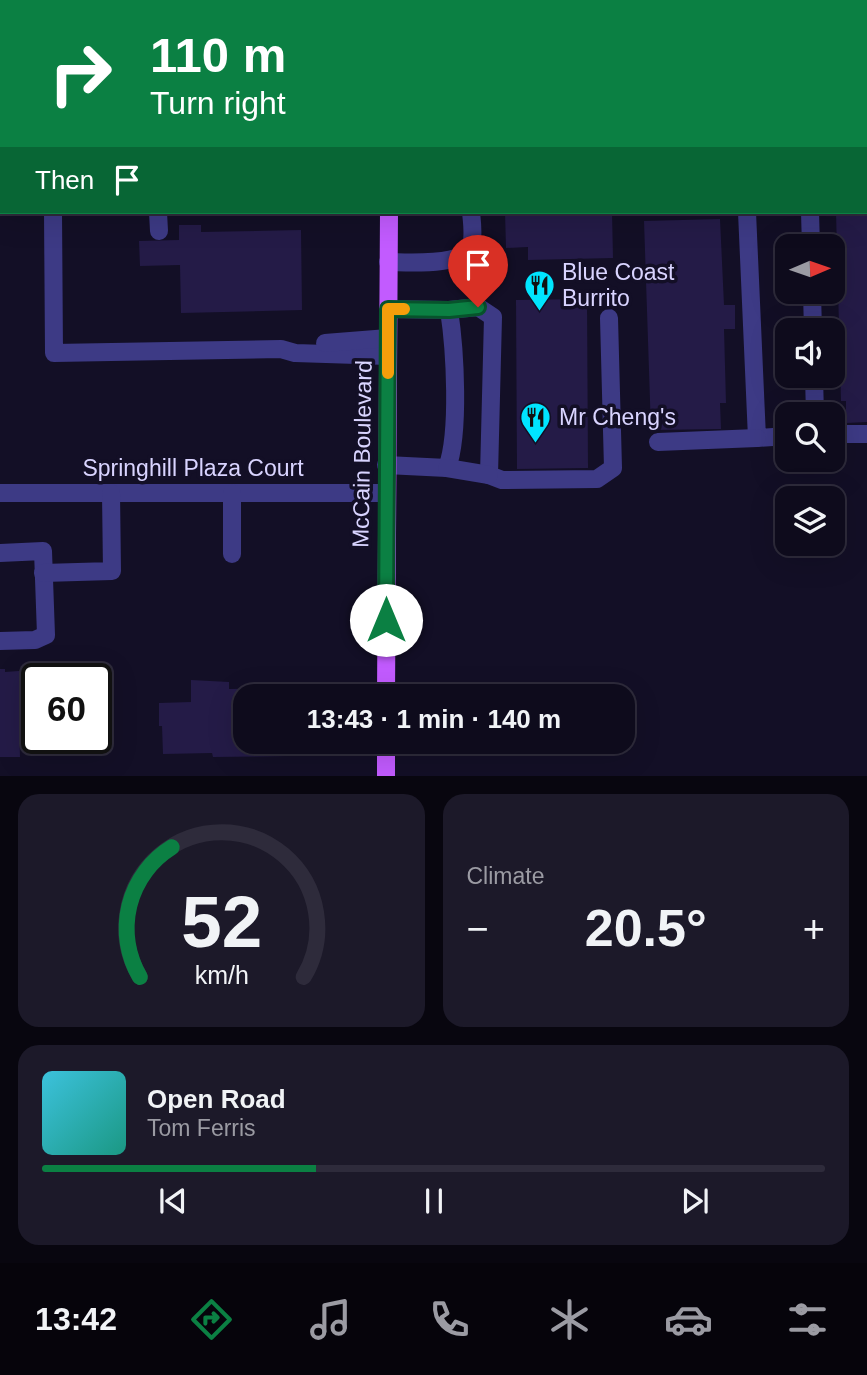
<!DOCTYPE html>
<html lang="en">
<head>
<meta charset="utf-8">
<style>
  body { margin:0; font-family:Arial,sans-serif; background:#1c1929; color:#f1f3f6; height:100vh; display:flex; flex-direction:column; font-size:26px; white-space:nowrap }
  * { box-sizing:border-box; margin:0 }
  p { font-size:23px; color:#9b9ba3 }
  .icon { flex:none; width:38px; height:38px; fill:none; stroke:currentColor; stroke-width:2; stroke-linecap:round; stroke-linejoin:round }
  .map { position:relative; height:776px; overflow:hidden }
  .panel { display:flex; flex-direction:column; gap:18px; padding:18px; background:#08060f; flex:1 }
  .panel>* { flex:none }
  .hud { position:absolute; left:0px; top:0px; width:868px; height:214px; box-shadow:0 7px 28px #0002,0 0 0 2px #2e2b3b; background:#0b8043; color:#fff; overflow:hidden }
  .needle { width:46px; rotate:88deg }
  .buttons { position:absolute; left:775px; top:234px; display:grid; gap:14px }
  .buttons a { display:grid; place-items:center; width:70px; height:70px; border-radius:14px; background:#0e0b1c; box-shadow:0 7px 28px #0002,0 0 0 2px #2e2b3b; font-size:35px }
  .speed { position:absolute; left:21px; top:663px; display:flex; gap:14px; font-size:35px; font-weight:700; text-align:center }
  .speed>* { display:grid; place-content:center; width:91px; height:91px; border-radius:50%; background:#0e0b1c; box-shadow:0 7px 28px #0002,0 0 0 2px #2e2b3b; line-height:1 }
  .speed .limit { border:4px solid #111; border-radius:10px; background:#fff; color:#111 }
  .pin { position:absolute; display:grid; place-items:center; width:60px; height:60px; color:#fff; margin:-72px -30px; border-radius:50% 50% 50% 0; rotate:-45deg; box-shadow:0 0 7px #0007 }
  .pin .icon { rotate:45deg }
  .me { position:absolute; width:77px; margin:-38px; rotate:0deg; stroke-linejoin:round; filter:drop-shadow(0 0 5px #0008) }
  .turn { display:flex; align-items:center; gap:24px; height:147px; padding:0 35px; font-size:32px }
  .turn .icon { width:91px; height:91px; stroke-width:2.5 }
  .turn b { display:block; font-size:49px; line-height:60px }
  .then { display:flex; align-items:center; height:66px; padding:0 35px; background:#0003; gap:14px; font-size:26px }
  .big { font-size:52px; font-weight:700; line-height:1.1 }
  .panel .card { flex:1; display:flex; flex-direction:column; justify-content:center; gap:10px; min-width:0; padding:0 24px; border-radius:21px; background:#1c1929 }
  .panel .dial { align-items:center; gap:0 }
  .dial svg { height:182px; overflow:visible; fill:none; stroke:#2e2b3b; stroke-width:7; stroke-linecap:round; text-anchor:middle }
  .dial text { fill:#f1f3f6; stroke:none }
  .song { display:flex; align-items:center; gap:21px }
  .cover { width:84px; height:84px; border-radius:10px; background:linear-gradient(135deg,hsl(190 70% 55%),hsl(170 70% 35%)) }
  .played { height:7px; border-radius:4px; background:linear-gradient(90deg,#0b8043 35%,#2e2b3b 35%) }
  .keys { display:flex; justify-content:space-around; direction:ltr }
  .heat { display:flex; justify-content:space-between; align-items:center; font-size:38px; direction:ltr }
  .panel .tiles { flex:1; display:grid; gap:18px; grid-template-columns:1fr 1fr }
  .card:last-child { grid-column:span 2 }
  .trip { position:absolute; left:233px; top:684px; width:402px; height:70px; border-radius:21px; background:#0e0b1c; box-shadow:0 7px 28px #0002,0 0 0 2px #2e2b3b; font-weight:700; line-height:70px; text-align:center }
  .dock { display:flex; height:112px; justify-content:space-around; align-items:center; background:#06040b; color:#9b9ba3 }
  .dock .icon { width:49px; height:49px }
  .dock .current { color:#0b8043 }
  .dock b { font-size:32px; color:#f1f3f6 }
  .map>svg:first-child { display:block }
  .building { fill:#241b47 }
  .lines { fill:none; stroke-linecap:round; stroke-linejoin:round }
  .minor { stroke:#3d3a85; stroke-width:18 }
  .major { stroke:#c25bff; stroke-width:18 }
  .route-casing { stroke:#07532c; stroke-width:18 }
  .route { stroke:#0b8043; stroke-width:12 }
  .slow { stroke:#f59e0b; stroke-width:12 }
  .labels { text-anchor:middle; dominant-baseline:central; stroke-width:7; stroke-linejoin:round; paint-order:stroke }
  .poi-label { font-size:23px; fill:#d9d4ff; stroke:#130f26; text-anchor:start }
  .street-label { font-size:23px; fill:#d9d4ff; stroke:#130f26 }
</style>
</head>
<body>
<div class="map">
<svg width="867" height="777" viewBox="0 0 867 777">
  <rect width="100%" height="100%" fill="#130f26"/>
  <g class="building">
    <polygon points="505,212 612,212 613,258 528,260 528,247 506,248"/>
    <polygon points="836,212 867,212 867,422 846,423 846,401 841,401"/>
    <polygon points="720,219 724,305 735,305 735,329 724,329 726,403 720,403 721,429 651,430 644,221"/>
    <polygon points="179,225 201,225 201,232 301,230 302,310 181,313 180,265 140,266 139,241 179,240"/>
    <polygon points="587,299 588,468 517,469 516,300"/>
    <polygon points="59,668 59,674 67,674 67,679 37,679 37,722 19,722 20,757 0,757 0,669 5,669 5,672"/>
    <polygon points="191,680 229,682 229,689 288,688 288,696 245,696 245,742 290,742 289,756 213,757 212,753 163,754 162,726 159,726 159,703 191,702"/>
  </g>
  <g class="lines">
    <g class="minor">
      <polyline points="126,0 126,2"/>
      <polyline points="152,0 155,2"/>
      <polyline points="285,0 287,2"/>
      <polyline points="312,0 312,2"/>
      <polyline points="185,2 186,0"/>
      <polyline points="455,2 455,0"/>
      <polyline points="866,77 867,77"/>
      <polyline points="0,134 2,134"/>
      <polyline points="866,139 867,139"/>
      <polyline points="53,212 54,353 281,349 295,353 388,356"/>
      <polyline points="158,212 159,231"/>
      <polyline points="747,212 757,438 788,436"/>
      <polyline points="810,212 811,247"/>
      <path d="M 388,262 C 407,262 465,267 471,245 C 474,236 472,222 471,212"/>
      <polyline points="812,292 813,331"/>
      <polyline points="449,310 478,307 493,317 489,475 502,480 597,479 613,468 609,318"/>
      <polyline points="325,343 388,338"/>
      <polyline points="814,376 815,415"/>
      <polyline points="833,434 867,434"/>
      <polyline points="658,442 757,438"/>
      <path d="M 386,465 L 447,468 C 460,433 455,349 449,310 L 388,309"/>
      <polyline points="447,468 489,475"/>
      <polyline points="0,493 385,493"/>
      <polyline points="232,493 232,554"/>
      <polyline points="0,553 43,551 46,635 35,640 0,641"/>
      <polyline points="43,573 112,571 111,493"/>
    </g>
    <g class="major">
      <polyline points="389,0 389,2"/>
      <polyline points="386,696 389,212"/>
      <polyline points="386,742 386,777"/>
    </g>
  </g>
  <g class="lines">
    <defs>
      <polyline id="route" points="386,620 388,309 449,310 478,307"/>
    </defs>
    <use href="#route" class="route-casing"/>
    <use href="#route" class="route"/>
    <polyline class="slow" points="388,373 388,309 404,309"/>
  </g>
  <defs>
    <symbol id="restaurant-pin" viewBox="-11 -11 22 30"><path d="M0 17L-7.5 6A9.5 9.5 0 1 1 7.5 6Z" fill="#00e5ff" stroke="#130f26"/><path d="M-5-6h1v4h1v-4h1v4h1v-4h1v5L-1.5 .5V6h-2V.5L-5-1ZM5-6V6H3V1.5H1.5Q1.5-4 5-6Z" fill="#111"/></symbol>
  </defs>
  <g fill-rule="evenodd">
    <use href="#restaurant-pin" x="522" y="268" width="35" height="47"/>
    <use href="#restaurant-pin" x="518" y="400" width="35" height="47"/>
  </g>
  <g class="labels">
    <g class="poi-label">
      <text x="562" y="272">Blue Coast<tspan x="562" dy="26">Burrito</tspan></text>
      <text x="559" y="417">Mr Cheng's</text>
    </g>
    <g class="street-label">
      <text transform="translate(362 454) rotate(-89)">McCain Boulevard</text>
      <text x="193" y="468">Springhill Plaza Court</text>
    </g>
  </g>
</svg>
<div class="buttons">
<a><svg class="needle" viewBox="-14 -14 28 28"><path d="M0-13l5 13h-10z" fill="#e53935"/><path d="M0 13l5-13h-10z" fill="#9b9ba3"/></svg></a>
<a><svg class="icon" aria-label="sound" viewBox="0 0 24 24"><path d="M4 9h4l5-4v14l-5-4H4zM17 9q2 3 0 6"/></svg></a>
<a><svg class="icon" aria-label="search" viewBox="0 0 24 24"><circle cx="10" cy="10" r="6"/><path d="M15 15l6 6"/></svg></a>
<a><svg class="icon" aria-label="layers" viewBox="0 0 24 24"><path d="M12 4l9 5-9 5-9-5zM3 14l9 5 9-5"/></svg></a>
</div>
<div class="speed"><div class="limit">60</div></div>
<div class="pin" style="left:478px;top:307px;background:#d93025"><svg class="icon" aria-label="arrive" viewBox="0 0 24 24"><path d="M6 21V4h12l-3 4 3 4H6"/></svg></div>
<svg class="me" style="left:386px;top:620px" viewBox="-20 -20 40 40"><circle r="19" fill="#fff"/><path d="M0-13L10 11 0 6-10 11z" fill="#0b8043"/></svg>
<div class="trip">13:43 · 1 min · 140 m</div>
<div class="hud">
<div class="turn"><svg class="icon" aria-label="right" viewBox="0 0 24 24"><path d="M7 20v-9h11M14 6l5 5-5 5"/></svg><div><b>110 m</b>Turn right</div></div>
<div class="then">Then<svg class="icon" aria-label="arrive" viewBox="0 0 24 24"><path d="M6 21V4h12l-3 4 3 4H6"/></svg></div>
</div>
</div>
<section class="panel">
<div class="tiles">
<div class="card dial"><svg viewBox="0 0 100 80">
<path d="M14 69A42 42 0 1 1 86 69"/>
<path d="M14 69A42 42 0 0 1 28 12" stroke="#0b8043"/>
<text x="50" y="56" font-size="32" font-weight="700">52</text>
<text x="50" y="72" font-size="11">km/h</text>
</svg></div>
<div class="card"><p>Climate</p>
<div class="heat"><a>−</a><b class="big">20.5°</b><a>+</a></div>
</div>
<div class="card">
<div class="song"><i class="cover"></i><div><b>Open Road</b><p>Tom Ferris</p></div></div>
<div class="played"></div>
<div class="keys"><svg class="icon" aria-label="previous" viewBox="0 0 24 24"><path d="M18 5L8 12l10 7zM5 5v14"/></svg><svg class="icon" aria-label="pause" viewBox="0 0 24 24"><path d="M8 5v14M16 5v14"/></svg><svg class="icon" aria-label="next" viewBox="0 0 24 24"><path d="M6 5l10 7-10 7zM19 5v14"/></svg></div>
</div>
</div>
</section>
<nav class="dock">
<b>13:42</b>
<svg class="icon current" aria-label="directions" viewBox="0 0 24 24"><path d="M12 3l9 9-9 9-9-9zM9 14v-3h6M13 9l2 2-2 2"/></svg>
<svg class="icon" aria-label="music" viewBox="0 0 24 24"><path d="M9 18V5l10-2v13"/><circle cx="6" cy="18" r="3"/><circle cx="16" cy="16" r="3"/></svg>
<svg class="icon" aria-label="phone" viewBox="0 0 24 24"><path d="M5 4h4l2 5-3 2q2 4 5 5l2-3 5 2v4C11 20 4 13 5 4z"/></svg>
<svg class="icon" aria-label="climate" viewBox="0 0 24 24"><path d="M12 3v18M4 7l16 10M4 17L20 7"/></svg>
<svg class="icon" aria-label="car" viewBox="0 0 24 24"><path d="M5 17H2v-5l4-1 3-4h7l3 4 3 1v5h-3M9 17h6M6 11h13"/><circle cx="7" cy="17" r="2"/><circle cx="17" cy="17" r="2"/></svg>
<svg class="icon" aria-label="filters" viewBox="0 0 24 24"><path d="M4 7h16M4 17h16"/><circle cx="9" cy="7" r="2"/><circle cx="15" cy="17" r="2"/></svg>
</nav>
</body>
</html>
